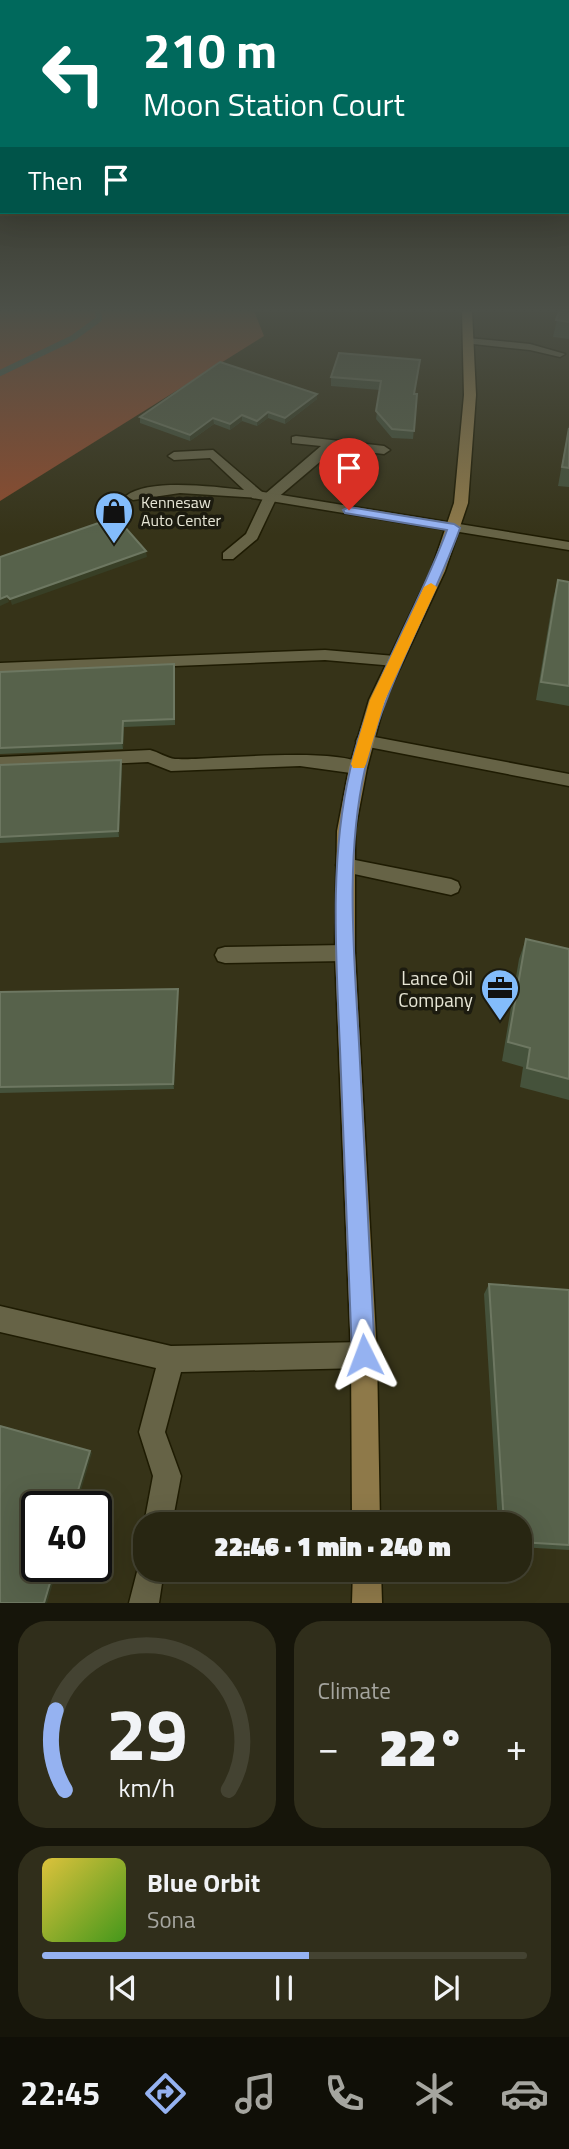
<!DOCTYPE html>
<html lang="en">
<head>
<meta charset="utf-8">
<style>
  body { margin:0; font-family:"Titillium Web",sans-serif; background:#302e1b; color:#f1f3f6; height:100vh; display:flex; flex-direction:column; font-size:26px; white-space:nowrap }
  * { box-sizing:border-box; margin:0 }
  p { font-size:23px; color:#a5a59f }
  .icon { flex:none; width:38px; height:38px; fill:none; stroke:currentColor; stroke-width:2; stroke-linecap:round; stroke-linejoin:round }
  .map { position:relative; height:1603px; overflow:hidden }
  .drawer { display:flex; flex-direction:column; gap:18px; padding:18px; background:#16150a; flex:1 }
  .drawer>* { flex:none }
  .top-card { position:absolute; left:0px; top:0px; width:570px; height:214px; box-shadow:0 7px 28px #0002,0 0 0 2px #444332; background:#00695c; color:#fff; overflow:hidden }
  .speed { position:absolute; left:21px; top:1491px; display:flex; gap:14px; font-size:35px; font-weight:700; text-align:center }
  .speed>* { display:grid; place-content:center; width:91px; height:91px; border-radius:50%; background:#282612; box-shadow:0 7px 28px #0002,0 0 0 2px #444332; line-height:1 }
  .speed .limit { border:4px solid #111; border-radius:10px; background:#fff; color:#111 }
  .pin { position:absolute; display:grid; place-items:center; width:60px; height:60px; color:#fff; margin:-72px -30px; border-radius:50% 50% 50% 0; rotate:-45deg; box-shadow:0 0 7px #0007 }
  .pin .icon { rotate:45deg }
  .me { position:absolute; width:77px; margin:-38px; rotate:357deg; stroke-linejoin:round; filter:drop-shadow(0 0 5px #0008) }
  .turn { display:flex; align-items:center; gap:24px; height:147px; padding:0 28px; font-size:32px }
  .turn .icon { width:91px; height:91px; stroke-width:2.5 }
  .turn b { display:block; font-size:49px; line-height:60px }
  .then { display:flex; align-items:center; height:66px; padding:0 28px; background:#0003; gap:14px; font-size:26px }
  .big { font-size:52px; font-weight:800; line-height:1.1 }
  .drawer .widget { flex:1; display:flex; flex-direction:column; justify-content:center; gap:10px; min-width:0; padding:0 24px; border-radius:28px; background:#302e1b }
  .drawer .dial { align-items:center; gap:0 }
  .dial svg { height:182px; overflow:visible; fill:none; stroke:#444332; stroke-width:7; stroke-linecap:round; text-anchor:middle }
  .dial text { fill:#f1f3f6; stroke:none }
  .song { display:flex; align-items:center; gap:21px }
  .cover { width:84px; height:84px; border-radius:10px; background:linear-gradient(135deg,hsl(50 70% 55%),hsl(100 70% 35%)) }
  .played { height:7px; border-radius:4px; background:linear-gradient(90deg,#95b2f1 55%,#444332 55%) }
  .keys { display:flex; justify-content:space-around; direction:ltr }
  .heat { display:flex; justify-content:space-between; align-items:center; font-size:38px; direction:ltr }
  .drawer .tiles { flex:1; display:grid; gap:18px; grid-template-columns:1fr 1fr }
  .widget:last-child { grid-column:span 2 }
  .trip { position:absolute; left:133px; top:1512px; width:399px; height:70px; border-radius:28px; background:#282612; box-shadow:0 7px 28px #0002,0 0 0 2px #444332; font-weight:800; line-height:70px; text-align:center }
  .dock { display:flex; height:112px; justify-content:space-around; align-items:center; background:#100f07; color:#a5a59f }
  .dock .icon { width:49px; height:49px }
  .dock .current { color:#95b2f1 }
  .dock b { font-size:32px; color:#f1f3f6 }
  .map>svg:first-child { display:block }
  .forest { fill:#8f4c2e }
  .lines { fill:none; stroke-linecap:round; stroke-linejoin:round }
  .stream { stroke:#4d6053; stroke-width:6 }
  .lane-casing { stroke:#1e1b02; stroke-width:3 }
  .street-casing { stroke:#1e1b02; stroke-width:3 }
  .secondary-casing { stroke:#1e1b02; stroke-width:3 }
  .lane { fill:#666346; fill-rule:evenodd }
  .street { fill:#666346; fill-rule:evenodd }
  .secondary { fill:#8e7949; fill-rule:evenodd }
  .wall { fill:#45523b }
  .shaded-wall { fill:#383f26 }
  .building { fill:#57624b; stroke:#6d7761; stroke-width:2 }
  .route { fill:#95b2f1; stroke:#61749d; stroke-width:2 }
  .slow { fill:#f59e0b }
  .labels { text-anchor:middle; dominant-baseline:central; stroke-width:7; stroke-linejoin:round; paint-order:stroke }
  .far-poi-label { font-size:16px; fill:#e7e6d6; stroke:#1c1b0f; text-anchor:start }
  .poi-label { font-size:19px; fill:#e7e6d6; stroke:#1c1b0f; text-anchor:end }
</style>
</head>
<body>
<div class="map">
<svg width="569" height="1603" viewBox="0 0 569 1603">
  <rect width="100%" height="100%" fill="#363318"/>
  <polygon class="forest" points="0,311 254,311 264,336 0,501"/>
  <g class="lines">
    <polyline class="stream" points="0,373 73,338 99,319 98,311"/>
    <defs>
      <g id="lane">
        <polygon points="468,338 530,344 565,354 560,357 530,350 464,343 463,341"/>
        <polygon points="296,436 384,446 390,450 384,454 332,448 328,455 276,499 257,539 233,559 223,559 223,553 246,534 265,494 321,446 292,443 292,437"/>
        <path d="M 213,450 L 262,492 L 262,498 L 180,493 L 133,500 L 126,496 C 149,478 215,487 244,490 L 210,458 L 174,460 L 168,456 L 174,452 Z"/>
        <polygon points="325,650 395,656 403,661 395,666 325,660 0,673 0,663"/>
        <polygon points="364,735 569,774 569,786 358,745 356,741 358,737"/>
        <path d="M 150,750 C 158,752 167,758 175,759 C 207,761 351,744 367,768 L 358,774 L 300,766 L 171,771 L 148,762 L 0,769 L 0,757 Z"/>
        <polygon points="345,858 451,879 458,882 460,887 458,892 451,895 345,872 338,870 336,865 338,860"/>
        <polygon points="345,945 352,947 355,953 352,959 345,961 225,963 218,961 215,955 218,949 225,947"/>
        <polygon points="0,1306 171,1346 364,1342 373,1346 377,1355 373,1364 364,1368 181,1372 165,1432 181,1476 172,1524 145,1524 145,1527 144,1524 153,1476 139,1432 156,1368 0,1332"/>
        <polygon points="145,1558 145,1570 164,1570 159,1603 129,1603 140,1560"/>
      </g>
      <polygon id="street" points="257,491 569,542 569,550 252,498 251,495"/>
      <g id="secondary">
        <polygon points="462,311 472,311 476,395 468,503 445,571 385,700 367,768 355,831 355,953 377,1355 380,1524 352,1524 351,1355 335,953 337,831 349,768 369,700 431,571 454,503 464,395"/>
        <polygon points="353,1570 381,1570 382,1603 352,1603"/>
      </g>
    </defs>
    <use href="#lane" class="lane-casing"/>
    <use href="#street" class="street-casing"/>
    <use href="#secondary" class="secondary-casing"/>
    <use href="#lane" class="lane"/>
    <use href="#street" class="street"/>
    <use href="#secondary" class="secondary"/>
  </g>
  <g class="wall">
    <polygon points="559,311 569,311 569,339 553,337"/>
    <polygon points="419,368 414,394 417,394 413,439 392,438 376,419 380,390 331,386 331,377"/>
    <polygon points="317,394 317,399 285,424 268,418 257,426 242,421 230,430 214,424 190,441 140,423 140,417"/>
    <polygon points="569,425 569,487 558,486"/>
    <polygon points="558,580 569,582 569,706 536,700 553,599"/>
    <polygon points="175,671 175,725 124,727 123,749 0,754 0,672"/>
    <polygon points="121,760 122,766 119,837 0,843 0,765"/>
    <polygon points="526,939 569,949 569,1100 520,1087 523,1067 502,1061 519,959"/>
    <polygon points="178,989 178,994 174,1089 0,1093 0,992"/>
    <polygon points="489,1284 569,1290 569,1550 520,1547 520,1524 498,1524 484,1294"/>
  </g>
  <g class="shaded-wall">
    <polygon points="317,394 317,399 285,424 285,418"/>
    <polygon points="268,412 268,418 257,426 257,421"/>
    <polygon points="242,415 242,421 230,430 230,424"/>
    <polygon points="213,418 214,424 190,441 190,435"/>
    <polygon points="146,551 147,557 12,605 10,599"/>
    <polygon points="7,596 9,602 0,606 0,599"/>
    <polygon points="123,721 124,727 123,749 122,743"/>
    <polygon points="121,760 122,766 119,837 118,831"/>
    <polygon points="178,989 178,994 174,1089 173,1084"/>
    <polygon points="90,1451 92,1453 76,1507 73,1507"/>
    <polygon points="55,1566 58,1566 47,1603 44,1603"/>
  </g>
  <g class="building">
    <polygon points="559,311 569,311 569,322 556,320"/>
    <polygon points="339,353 420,360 414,394 417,394 414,431 392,429 376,411 381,381 331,377"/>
    <polygon points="220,362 317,394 285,418 268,412 257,421 242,415 230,424 213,418 190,435 140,417"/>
    <polygon points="569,428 569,468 562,467"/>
    <polygon points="116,517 146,551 10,599 7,596 0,599 0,557"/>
    <polygon points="558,580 569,582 569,686 541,682"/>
    <polygon points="174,664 174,719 123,721 122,743 0,748 0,672"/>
    <polygon points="121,760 118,831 0,837 0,765"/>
    <polygon points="526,939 569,949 569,1079 527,1068 530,1048 508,1042"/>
    <polygon points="178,989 173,1084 0,1087 0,992"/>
    <polygon points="489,1284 569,1290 569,1545 520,1542 520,1524 504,1524"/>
    <polygon points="0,1426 90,1451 73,1507 37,1507 37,1566 55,1566 44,1603 0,1603"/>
  </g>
  <linearGradient id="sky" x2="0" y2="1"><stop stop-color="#1e1c0d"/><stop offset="0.58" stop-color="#4c5048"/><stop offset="1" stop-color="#4c5048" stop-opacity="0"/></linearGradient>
  <rect width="569" height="535" fill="url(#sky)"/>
  <path class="route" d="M 349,507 L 454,524 L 460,528 C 431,609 384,684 365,769 C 345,858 354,952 359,1043 C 364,1147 370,1251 375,1355 L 372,1363 L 364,1367 L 356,1363 L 352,1355 C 348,1253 344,1151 340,1049 C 336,956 329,860 350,770 C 369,685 417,611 447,530 L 345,513 L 343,510 Z"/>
  <polygon class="slow" points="431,583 437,587 385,700 366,764 364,768 353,768 351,764 370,700 424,587"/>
  <defs>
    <symbol id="shop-pin" viewBox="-11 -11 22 30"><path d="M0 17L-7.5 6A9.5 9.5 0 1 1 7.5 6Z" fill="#83bcfb" stroke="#1c1b0f"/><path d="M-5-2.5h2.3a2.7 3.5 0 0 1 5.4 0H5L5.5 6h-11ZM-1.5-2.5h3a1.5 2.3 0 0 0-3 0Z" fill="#111"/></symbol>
    <symbol id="office-pin" viewBox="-11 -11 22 30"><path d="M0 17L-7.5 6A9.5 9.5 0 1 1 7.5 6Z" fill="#83bcfb" stroke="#1c1b0f"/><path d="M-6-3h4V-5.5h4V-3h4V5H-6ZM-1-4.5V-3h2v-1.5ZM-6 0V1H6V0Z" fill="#111"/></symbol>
  </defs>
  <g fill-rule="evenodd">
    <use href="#shop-pin" x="92" y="489" width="44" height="60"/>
    <use href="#office-pin" x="478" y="966" width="44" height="60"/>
  </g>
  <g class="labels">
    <g class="far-poi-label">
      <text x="141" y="502">Kennesaw<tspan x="141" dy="18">Auto Center</tspan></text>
    </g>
    <g class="poi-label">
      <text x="473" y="977">Lance Oil<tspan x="473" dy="22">Company</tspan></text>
    </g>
  </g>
</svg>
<div class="speed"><div class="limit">40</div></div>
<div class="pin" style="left:349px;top:510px;background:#d93025"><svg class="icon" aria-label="arrive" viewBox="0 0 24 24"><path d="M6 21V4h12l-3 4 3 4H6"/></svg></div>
<svg class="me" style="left:364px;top:1355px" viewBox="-20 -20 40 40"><path d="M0-17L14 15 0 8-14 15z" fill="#95b2f1" stroke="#fff" stroke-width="4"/></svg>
<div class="trip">22:46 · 1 min · 240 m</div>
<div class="top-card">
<div class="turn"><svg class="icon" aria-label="left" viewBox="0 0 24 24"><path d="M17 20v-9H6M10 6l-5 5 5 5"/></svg><div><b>210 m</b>Moon Station Court</div></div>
<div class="then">Then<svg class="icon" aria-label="arrive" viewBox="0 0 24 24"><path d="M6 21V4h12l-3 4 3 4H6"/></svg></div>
</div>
</div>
<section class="drawer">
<div class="tiles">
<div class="widget dial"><svg viewBox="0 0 100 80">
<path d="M14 69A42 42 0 1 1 86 69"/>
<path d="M14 69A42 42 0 0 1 10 34" stroke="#95b2f1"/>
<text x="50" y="56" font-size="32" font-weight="700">29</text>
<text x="50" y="72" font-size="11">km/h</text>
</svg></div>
<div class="widget"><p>Climate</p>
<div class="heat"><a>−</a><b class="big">22°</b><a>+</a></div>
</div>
<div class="widget">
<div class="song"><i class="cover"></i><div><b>Blue Orbit</b><p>Sona</p></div></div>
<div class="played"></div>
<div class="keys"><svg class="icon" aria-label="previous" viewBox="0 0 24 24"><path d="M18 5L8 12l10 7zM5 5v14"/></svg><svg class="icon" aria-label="pause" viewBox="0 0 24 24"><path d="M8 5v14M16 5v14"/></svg><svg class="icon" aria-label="next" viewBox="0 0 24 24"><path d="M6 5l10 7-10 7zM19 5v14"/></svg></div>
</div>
</div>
</section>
<nav class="dock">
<b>22:45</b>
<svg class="icon current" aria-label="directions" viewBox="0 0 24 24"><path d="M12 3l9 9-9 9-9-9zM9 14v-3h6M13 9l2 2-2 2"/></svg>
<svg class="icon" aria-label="music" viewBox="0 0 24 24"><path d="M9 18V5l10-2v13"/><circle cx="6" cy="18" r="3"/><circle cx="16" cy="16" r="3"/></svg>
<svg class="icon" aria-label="phone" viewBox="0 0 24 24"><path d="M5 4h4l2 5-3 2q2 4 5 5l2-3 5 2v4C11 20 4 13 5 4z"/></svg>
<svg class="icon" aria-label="climate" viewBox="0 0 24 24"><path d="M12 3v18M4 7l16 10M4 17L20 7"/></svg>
<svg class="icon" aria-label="car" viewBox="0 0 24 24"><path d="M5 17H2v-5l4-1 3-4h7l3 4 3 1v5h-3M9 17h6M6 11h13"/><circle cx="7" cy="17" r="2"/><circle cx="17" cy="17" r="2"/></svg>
</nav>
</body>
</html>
